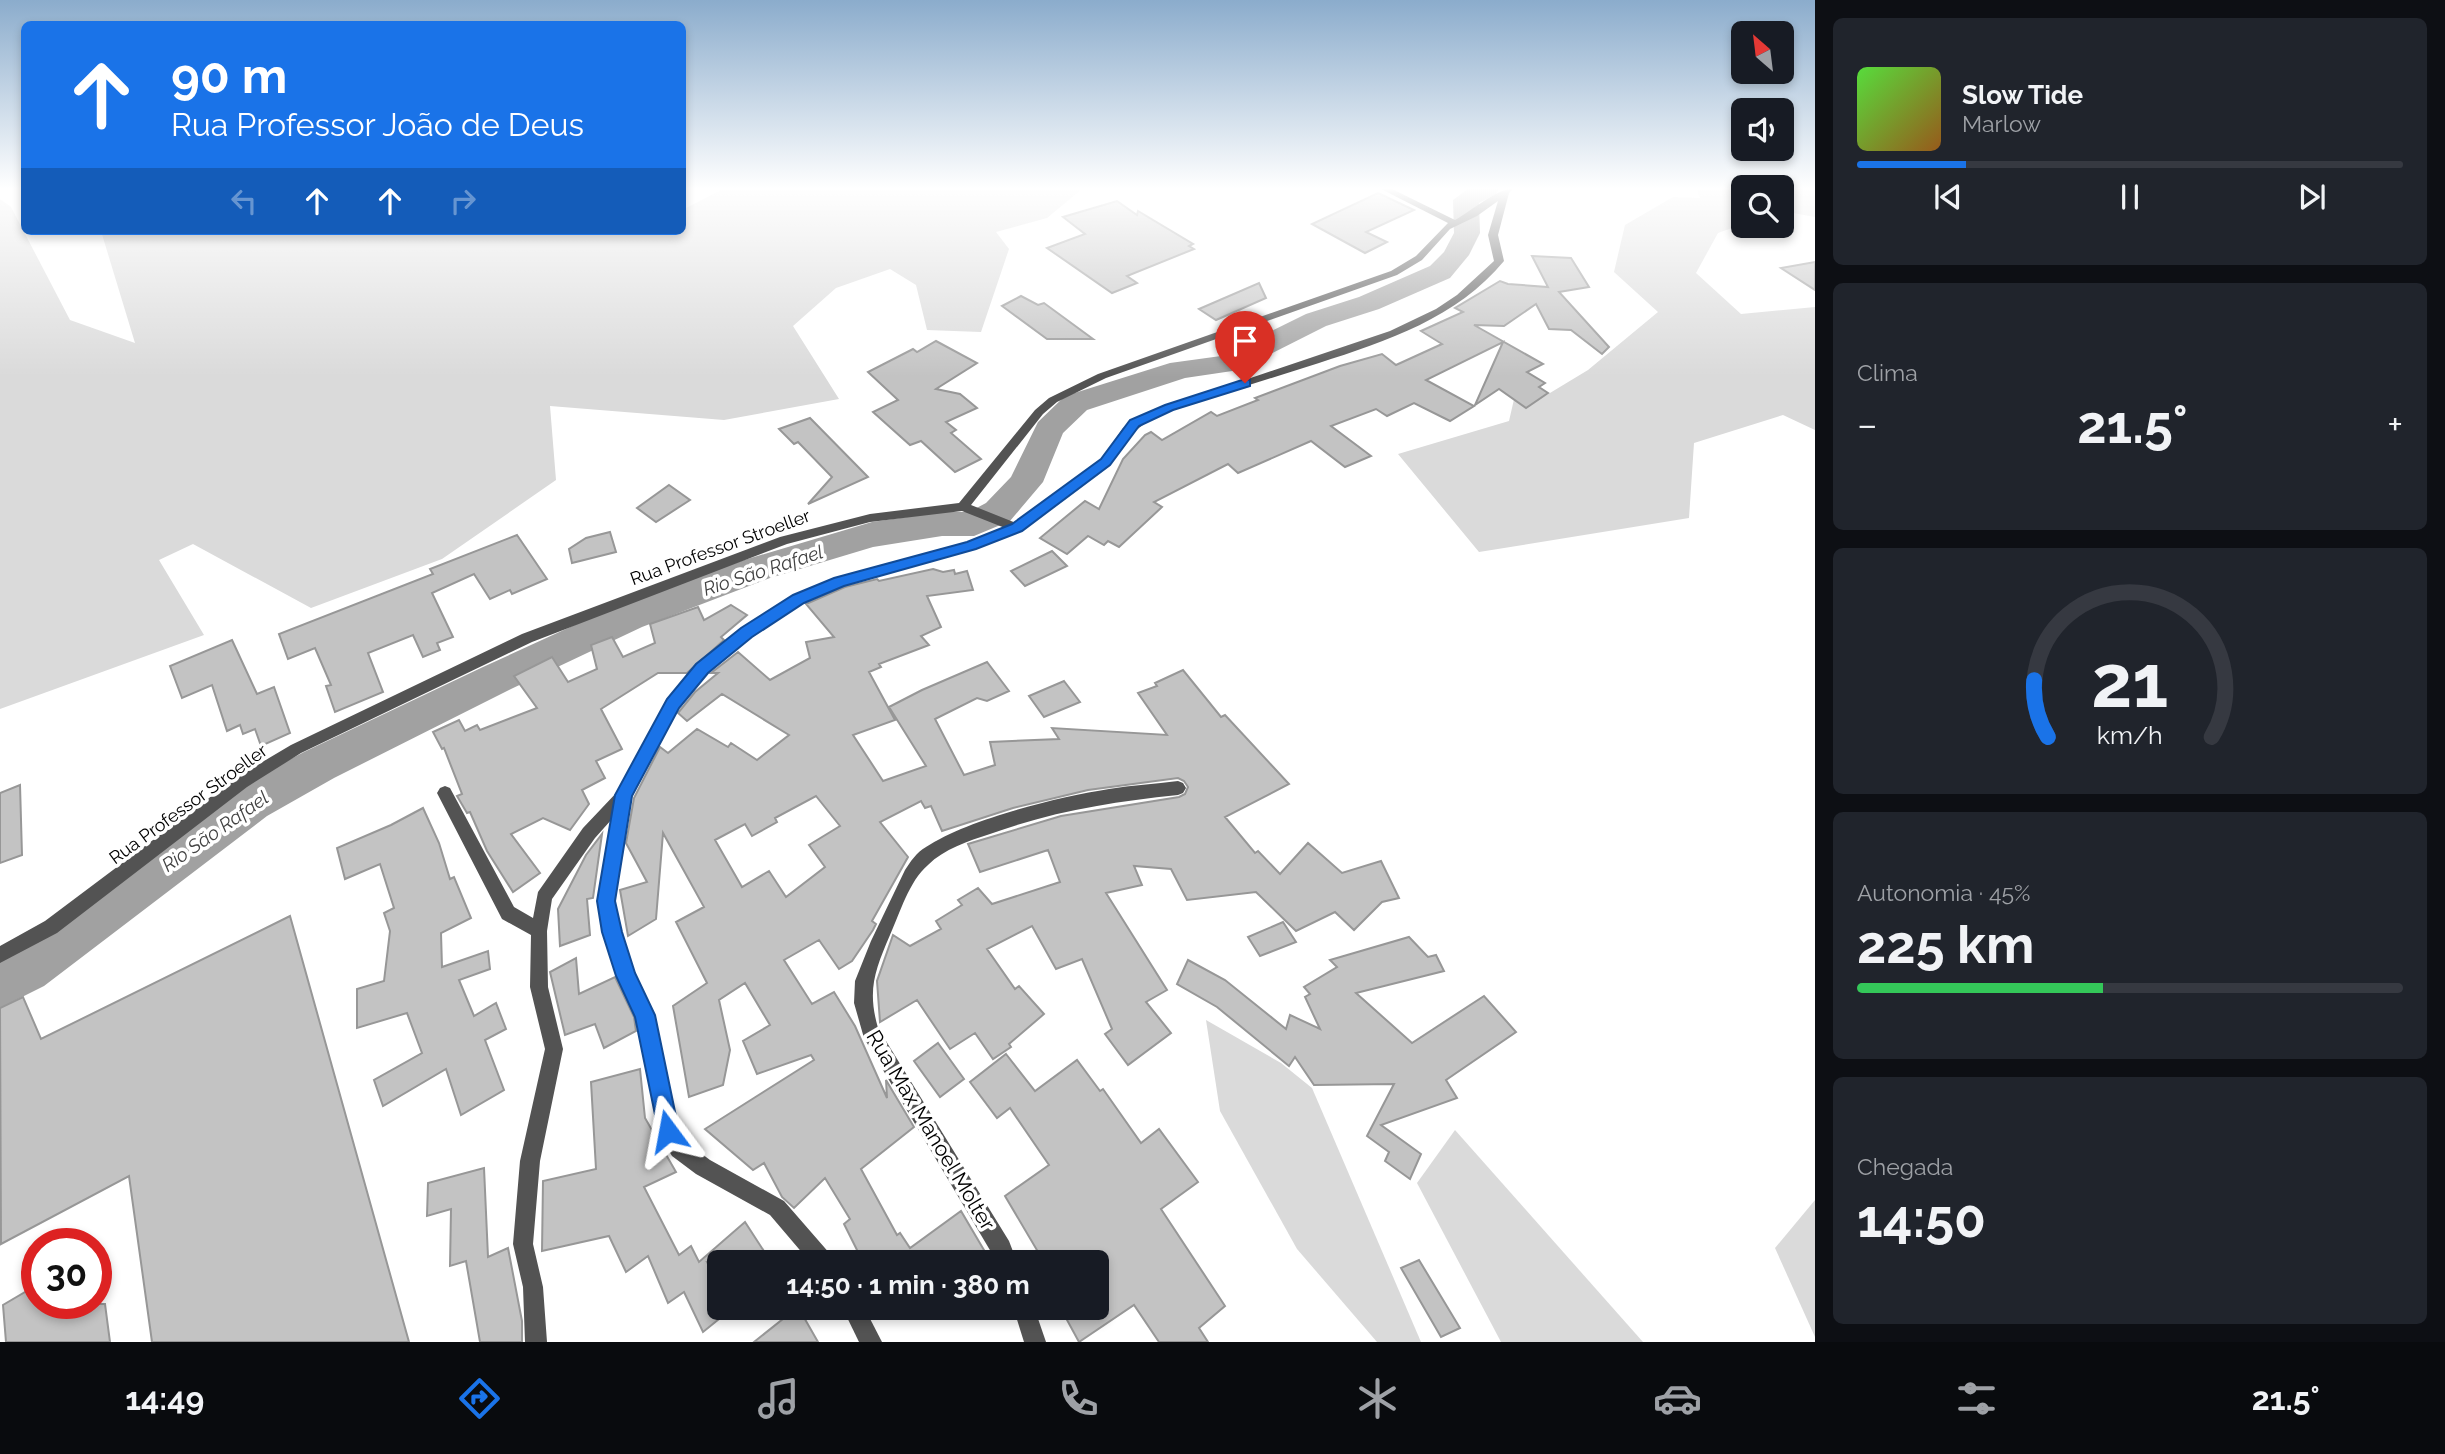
<!DOCTYPE html>
<html lang="pt">
<head>
<meta charset="utf-8">
<style>
  body { margin:0; font-family:Raleway,sans-serif; background:#20242c; color:#f1f3f6; height:100vh; display:flex; flex-direction:column; font-size:26px; white-space:nowrap }
  * { box-sizing:border-box; margin:0 }
  p { font-size:23px; color:#9ea1a6 }
  .icon { flex:none; width:38px; height:38px; fill:none; stroke:currentColor; stroke-width:2; stroke-linecap:round; stroke-linejoin:round }
  .map { position:relative; flex:1; overflow:hidden }
  .sheet { display:flex; flex-direction:column; gap:18px; padding:18px; background:#0d0f14; width:630px }
  .sheet>* { flex:none }
  .top-card { position:absolute; left:21px; top:21px; width:665px; height:214px; border-radius:10px; box-shadow:0 4px 10px #0003; background:#1a73e8; color:#fff; overflow:hidden }
  .needle { width:46px; rotate:332deg }
  .buttons { position:absolute; left:1731px; top:21px; display:grid; gap:14px }
  .buttons a { display:grid; place-items:center; width:63px; height:63px; border-radius:10px; background:#171b24; box-shadow:0 4px 10px #0003; font-size:35px }
  .speed { position:absolute; left:21px; top:1228px; display:flex; gap:14px; font-size:35px; font-weight:700; text-align:center }
  .speed>* { display:grid; place-content:center; width:91px; height:91px; border-radius:50%; background:#171b24; box-shadow:0 4px 10px #0003; line-height:1 }
  .speed .limit { border:10px solid #d22; background:#fff; color:#111 }
  .pin { position:absolute; display:grid; place-items:center; width:60px; height:60px; color:#fff; margin:-72px -30px; border-radius:50% 50% 50% 0; rotate:-45deg; box-shadow:0 0 7px #0007 }
  .pin .icon { rotate:45deg }
  .me { position:absolute; width:77px; margin:-38px; rotate:347deg; stroke-linejoin:round; filter:drop-shadow(0 0 5px #0008) }
  .turn { display:flex; align-items:center; gap:24px; height:147px; padding:0 35px; font-size:32px }
  .turn .icon { width:91px; height:91px; stroke-width:2.5 }
  .turn b { display:block; font-size:49px; line-height:60px }
  .lanes { display:flex; align-items:center; height:66px; padding:0 35px; background:#0003; justify-content:center; gap:35px; direction:ltr }
  .lanes .off { opacity:.35 }
  .big { font-size:52px; font-weight:700; line-height:1.1 }
  .sheet .widget { flex:1; display:flex; flex-direction:column; justify-content:center; gap:10px; min-width:0; padding:0 24px; border-radius:10px; background:#20242c }
  .sheet .dial { align-items:center; gap:0 }
  .dial svg { height:182px; overflow:visible; fill:none; stroke:#363941; stroke-width:7; stroke-linecap:round; text-anchor:middle }
  .dial text { fill:#f1f3f6; stroke:none }
  .song { display:flex; align-items:center; gap:21px }
  .cover { width:84px; height:84px; border-radius:10px; background:linear-gradient(135deg,hsl(110 70% 55%),hsl(30 70% 35%)) }
  .played { height:7px; border-radius:4px; background:linear-gradient(90deg,#1a73e8 20%,#363941 20%) }
  .keys { display:flex; justify-content:space-around; direction:ltr }
  .heat { display:flex; justify-content:space-between; align-items:center; font-size:38px; direction:ltr }
  .charge { height:10px; border-radius:5px; background:linear-gradient(90deg,#34c759 45%,#363941 0) }
  .trip { position:absolute; left:707px; top:1250px; width:402px; height:70px; border-radius:10px; background:#171b24; box-shadow:0 4px 10px #0003; font-weight:700; line-height:70px; text-align:center }
  .dock { display:flex; height:112px; justify-content:space-around; align-items:center; background:#090b0e; color:#9ea1a6 }
  .dock .icon { width:49px; height:49px }
  .dock .selected { color:#1a73e8 }
  .dock b { font-size:32px; color:#f1f3f6 }
  main { display:flex; flex:1; min-height:0 }
  .map>svg:first-child { display:block }
  .green { fill:#dadada }
  .lines { fill:none; stroke-linecap:round; stroke-linejoin:round }
  .river { fill:#a1a1a1; fill-rule:evenodd }
  .building { fill:#c3c3c3; stroke:#979797; stroke-width:2; fill-rule:evenodd }
  .minor { fill:#535353; fill-rule:evenodd }
  .route { fill:#1a73e8; stroke:#114b97; stroke-width:2 }
  .labels { text-anchor:middle; dominant-baseline:central; stroke-width:7; stroke-linejoin:round; paint-order:stroke }
  .street-label { font-size:18px; fill:#000; stroke:#fff }
  .water-label { font-size:19px; font-style:italic; fill:#424242; stroke:#fff }
  .near-street-label { font-size:21px; fill:#000; stroke:#fff }
</style>
</head>
<body>
<main>
<div class="map">
<svg width="1815" height="1342" viewBox="0 0 1815 1342">
  <rect width="100%" height="100%" fill="#fff"/>
  <g class="green">
    <polygon points="723,189 1082,189 1047,218 996,232 1009,249 981,332 927,330 916,285 890,269 836,288 793,326 839,399 724,420 550,406 556,480 442,559 311,608 193,544 159,560 204,635 0,709 0,199 11,207 70,320 135,343 101,231 682,231 683,207 686,208"/>
    <polygon points="1697,189 1743,189 1743,224 1718,233 1696,273 1741,314 1815,307 1815,430 1783,415 1694,443 1689,518 1479,552 1398,454 1509,421 1518,382 1545,396 1588,370 1658,312 1614,272 1625,225 1673,197 1700,198"/>
    <polygon points="1782,189 1815,189 1815,217 1782,211"/>
    <polygon points="1206,1020 1281,1063 1312,1088 1421,1342 1377,1342 1297,1249 1220,1111"/>
    <polygon points="1455,1130 1643,1342 1501,1342 1417,1183"/>
    <polygon points="1815,1200 1815,1337 1775,1248"/>
  </g>
  <g class="lines">
    <polygon class="river" points="1468,189 1499,189 1496,194 1479,203 1480,233 1469,255 1450,278 1379,309 1326,326 1239,370 1185,378 1087,410 1063,433 1043,482 1010,521 974,536 942,536 873,547 770,578 642,627 511,689 334,778 267,816 44,986 0,1008 0,956 235,788 304,752 483,667 614,607 744,560 872,522 942,512 969,512 986,503 1011,477 1038,422 1065,396 1170,363 1221,356 1306,314 1359,297 1430,266 1444,252 1454,233 1453,200"/>
  </g>
  <g class="building">
    <polygon points="1378,193 1414,210 1366,232 1387,242 1365,253 1312,224"/>
    <polygon points="1117,201 1137,215 1138,211 1193,244 1189,246 1194,249 1127,276 1137,283 1112,293 1047,248 1085,234 1063,217"/>
    <polygon points="1532,256 1571,258 1589,287 1559,292 1609,347 1602,354 1571,330 1549,329 1536,304 1504,326 1474,325 1543,364 1527,372 1545,383 1539,387 1548,393 1526,408 1499,389 1475,405 1503,342 1426,380 1474,406 1450,421 1414,403 1387,416 1376,409 1331,426 1371,456 1345,467 1311,441 1238,473 1228,464 1154,502 1162,507 1119,547 1108,541 1104,545 1088,536 1067,554 1040,538 1085,501 1099,509 1123,459 1145,435 1151,432 1162,440 1211,412 1217,416 1258,400 1255,398 1340,366 1382,354 1396,365 1442,344 1421,331 1463,312 1455,308 1500,281 1508,284 1548,287"/>
    <polygon points="1815,262 1815,290 1781,268"/>
    <polygon points="1259,283 1266,298 1216,320 1199,309"/>
    <polygon points="1021,296 1038,305 1044,303 1093,339 1047,339 1002,306"/>
    <polygon points="936,341 977,363 936,389 960,394 977,408 946,422 956,430 951,433 981,459 955,472 921,441 910,445 873,412 898,400 868,372 913,349 917,352"/>
    <polygon points="810,418 868,477 808,504 832,477 798,442 794,444 779,429"/>
    <polygon points="669,485 690,500 656,522 637,508"/>
    <polygon points="610,532 616,552 572,563 569,549 586,538"/>
    <polygon points="517,535 547,579 512,594 510,590 490,599 474,574 432,593 453,637 437,643 440,650 423,657 413,635 368,653 383,692 335,712 326,686 331,685 315,648 288,659 279,634 433,574 430,569"/>
    <polygon points="1052,551 1067,566 1025,586 1011,571"/>
    <path d="M 933,569 L 943,572 L 954,570 L 955,574 L 967,571 L 973,590 L 927,596 L 941,627 L 921,636 L 929,645 L 879,664 L 881,667 L 869,672 L 895,720 L 853,735 L 883,781 L 926,766 L 889,707 L 922,690 L 987,662 L 1009,691 L 987,701 L 977,698 L 935,719 L 964,775 L 995,765 L 990,742 L 1059,739 L 1052,728 L 1167,735 L 1138,693 L 1157,686 L 1155,683 L 1183,670 L 1221,717 L 1225,715 L 1289,784 L 1225,817 L 1255,853 L 1258,851 L 1280,874 L 1308,843 L 1342,873 L 1381,861 L 1399,898 L 1382,902 L 1354,930 L 1335,912 L 1296,931 L 1256,892 L 1187,900 L 1171,869 L 1134,866 L 1142,885 L 1106,893 L 1167,990 L 1146,1002 L 1171,1033 L 1128,1065 L 1105,1034 L 1112,1029 L 1082,959 L 1056,969 L 1032,926 L 987,949 L 1015,989 L 1019,986 L 1044,1014 L 1009,1044 L 1011,1047 L 993,1059 L 975,1033 L 950,1049 L 917,1000 L 880,1022 L 877,981 L 893,935 L 910,946 L 941,929 L 936,921 L 962,905 L 958,900 L 978,888 L 992,904 L 1060,882 L 1048,850 L 980,872 L 968,844 L 1061,816 L 1179,797 L 1185,794 L 1188,787 L 1184,781 L 1178,778 L 1088,790 L 1013,808 L 942,831 L 931,806 L 925,808 L 921,801 L 880,822 L 908,857 L 872,921 L 876,924 L 873,930 L 852,961 L 839,969 L 819,940 L 784,960 L 812,1004 L 834,992 L 855,1026 L 887,1098 L 886,1080 L 914,1127 L 861,1169 L 897,1235 L 900,1233 L 910,1248 L 961,1211 L 991,1262 L 863,1262 L 844,1224 L 850,1219 L 825,1178 L 794,1208 L 782,1197 L 764,1163 L 753,1170 L 705,1129 L 814,1060 L 811,1055 L 757,1074 L 743,1041 L 770,1025 L 745,983 L 719,1000 L 730,1050 L 723,1085 L 689,1097 L 673,1006 L 707,983 L 676,922 L 704,907 L 663,833 L 656,919 L 628,936 L 620,890 L 647,882 L 626,843 L 634,798 L 660,747 L 668,753 L 697,729 L 728,747 L 731,743 L 757,760 L 789,735 L 722,694 L 687,721 L 678,713 L 695,692 L 718,673 L 711,673 L 738,652 L 770,680 L 810,658 L 806,642 L 834,637 L 806,604 L 845,587 L 877,579 L 879,581 ZM 816,796 L 840,826 L 809,845 L 825,867 L 786,897 L 769,871 L 742,887 L 715,840 L 745,824 L 752,836 L 777,822 L 775,818 Z"/>
    <polygon points="731,605 747,615 721,637 724,640 687,673 658,673 601,709 622,749 596,761 605,778 582,790 589,804 570,830 543,818 511,834 540,873 513,892 487,851 470,812 467,813 457,796 462,794 444,748 442,749 433,732 459,720 465,731 477,725 480,730 537,708 514,676 552,657 568,682 597,669 591,645 612,637 623,657 655,643 650,624 698,607 704,620"/>
    <polygon points="232,640 257,694 274,687 290,733 261,746 255,729 243,734 240,725 227,731 212,685 182,698 170,666"/>
    <polygon points="1064,681 1080,702 1044,717 1029,696"/>
    <polygon points="20,785 22,855 0,863 0,793"/>
    <polygon points="423,808 439,843 450,879 454,877 471,918 441,933 442,967 488,951 490,969 459,980 474,1016 496,1003 506,1029 485,1040 504,1090 461,1115 446,1069 383,1106 374,1080 422,1053 407,1013 357,1028 357,989 384,981 390,931 384,913 394,908 380,864 345,879 337,848 391,825"/>
    <polygon points="602,834 593,898 587,899 590,935 560,946 558,909 586,855"/>
    <polygon points="290,916 409,1342 152,1342 129,1176 1,1244 0,1008 23,997 41,1039"/>
    <polygon points="1283,922 1296,942 1260,956 1248,937"/>
    <polygon points="1409,937 1428,957 1436,955 1444,971 1356,993 1412,1043 1484,996 1516,1032 1446,1080 1457,1098 1381,1125 1421,1154 1410,1179 1385,1161 1389,1152 1367,1136 1394,1084 1314,1085 1295,1057 1289,1066 1217,1007 1177,984 1188,960 1225,980 1286,1029 1290,1015 1320,1029 1305,997 1310,994 1304,987 1337,967 1330,960"/>
    <polygon points="576,958 579,994 615,977 634,1017 636,1031 604,1048 595,1024 565,1035 550,972"/>
    <polygon points="938,1043 964,1079 940,1097 914,1061"/>
    <polygon points="1006,1054 1035,1091 1077,1060 1100,1091 1103,1089 1141,1143 1159,1129 1198,1182 1161,1209 1225,1306 1199,1328 1208,1342 1159,1342 1134,1305 1079,1342 1060,1307 1097,1307 1097,1262 1044,1262 1005,1196 1049,1165 1010,1108 997,1118 970,1082"/>
    <polygon points="640,1069 645,1118 676,1172 644,1187 679,1255 691,1246 699,1262 745,1222 771,1262 707,1262 719,1286 719,1319 703,1332 684,1292 668,1303 648,1256 626,1272 609,1236 542,1251 543,1181 596,1169 591,1082"/>
    <polygon points="484,1168 488,1257 508,1248 522,1321 522,1342 480,1342 466,1261 450,1266 451,1209 427,1216 428,1183"/>
    <polygon points="1419,1260 1460,1328 1441,1337 1401,1268"/>
    <polygon points="37,1285 37,1304 105,1304 110,1342 6,1342 3,1305"/>
    <polygon points="798,1307 818,1342 754,1342"/>
  </g>
  <g class="lines">
    <g class="minor">
      <path d="M 1381,189 L 1392,189 L 1455,220 C 1472,211 1495,189 1513,189 L 1509,193 L 1498,235 L 1504,261 C 1457,318 1387,341 1319,363 C 1263,381 1207,397 1152,418 L 1131,434 L 1110,465 L 1021,531 L 975,549 L 844,585 L 803,602 L 752,637 L 707,673 L 678,707 L 631,797 L 614,901 L 620,932 L 634,973 L 654,1015 L 677,1128 L 686,1142 L 710,1160 L 784,1201 L 831,1255 L 834,1262 L 810,1262 L 770,1215 L 696,1174 L 672,1156 L 661,1138 L 636,1016 L 617,976 L 604,932 L 598,901 L 612,819 L 595,838 L 552,899 L 547,931 L 548,987 L 563,1049 L 540,1161 L 533,1244 L 543,1287 L 547,1342 L 525,1342 L 523,1287 L 513,1244 L 520,1161 L 545,1049 L 530,987 L 531,935 L 502,919 L 437,793 L 440,788 L 445,786 L 450,788 L 514,907 L 533,918 L 538,892 L 583,828 L 619,790 L 668,699 L 697,665 L 742,629 L 793,596 L 835,578 L 968,542 L 1005,528 L 962,511 L 870,522 L 787,544 L 532,642 L 301,753 L 247,787 L 57,933 L 0,963 L 0,946 L 45,921 L 237,777 L 291,745 L 522,634 L 780,537 L 870,514 L 959,503 L 1035,410 L 1049,398 L 1098,374 L 1391,271 L 1416,256 L 1448,223 ZM 1498,201 L 1488,235 L 1494,261 L 1457,295 L 1436,309 L 1390,331 L 1144,414 L 1123,428 L 1102,459 L 1016,523 L 971,505 L 1043,414 L 1057,402 L 1106,378 L 1397,275 L 1422,260 L 1450,229 L 1477,216 Z"/>
      <path d="M 1178,781 L 1183,783 L 1186,788 L 1183,793 L 1178,795 C 1111,802 1054,811 990,834 C 968,841 944,849 928,865 C 909,881 900,913 890,935 C 875,970 867,990 878,1028 L 1009,1241 L 1017,1262 L 997,1262 L 864,1038 L 854,1003 L 855,981 L 871,941 L 905,870 C 911,861 916,853 926,847 C 968,819 1058,797 1109,789 C 1132,785 1155,784 1178,781 Z"/>
      <polygon points="842,1307 864,1307 882,1342 859,1342"/>
      <polygon points="1013,1307 1034,1307 1046,1342 1024,1342"/>
    </g>
  </g>
  <linearGradient id="sky" x2="0" y2="1"><stop stop-color="#8baccc"/><stop offset="0.5" stop-color="#fff"/><stop offset="1" stop-color="#fff" stop-opacity="0"/></linearGradient>
  <rect width="1815" height="377" fill="url(#sky)"/>
  <polygon class="route" points="1245,379 1250,380 1250,386 1173,410 1139,426 1110,465 1022,531 976,549 844,586 804,603 752,637 708,673 679,708 632,796 615,901 622,932 635,973 655,1015 679,1131 676,1139 668,1142 660,1139 635,1017 616,976 602,932 597,901 615,795 667,699 696,664 741,628 793,595 834,578 967,542 1012,524 1101,459 1130,420 1165,405"/>
  <g class="labels">
    <g class="street-label">
      <text transform="translate(720 547) rotate(-20)">Rua Professor Stroeller</text>
      <text transform="translate(188 804) rotate(-36)">Rua Professor Stroeller</text>
    </g>
    <g class="water-label">
      <text transform="translate(763 570) rotate(-18)">Rio São Rafael</text>
      <text transform="translate(215 831) rotate(-35)">Rio São Rafael</text>
    </g>
    <g class="near-street-label">
      <text transform="translate(931 1130) rotate(59)">Rua Max Manoel Molter</text>
    </g>
  </g>
</svg>
<div class="buttons">
<a><svg class="needle" viewBox="-14 -14 28 28"><path d="M0-13l5 13h-10z" fill="#e53935"/><path d="M0 13l5-13h-10z" fill="#9ea1a6"/></svg></a>
<a><svg class="icon" aria-label="sound" viewBox="0 0 24 24"><path d="M4 9h4l5-4v14l-5-4H4zM17 9q2 3 0 6"/></svg></a>
<a><svg class="icon" aria-label="search" viewBox="0 0 24 24"><circle cx="10" cy="10" r="6"/><path d="M15 15l6 6"/></svg></a>
</div>
<div class="speed"><div class="limit">30</div></div>
<div class="pin" style="left:1245px;top:383px;background:#d93025"><svg class="icon" aria-label="arrive" viewBox="0 0 24 24"><path d="M6 21V4h12l-3 4 3 4H6"/></svg></div>
<svg class="me" style="left:668px;top:1131px" viewBox="-20 -20 40 40"><path d="M0-17L14 15 0 8-14 15z" fill="#1a73e8" stroke="#fff" stroke-width="4"/></svg>
<div class="trip">14:50 · 1 min · 380 m</div>
<div class="top-card">
<div class="turn"><svg class="icon" aria-label="ahead" viewBox="0 0 24 24"><path d="M12 20V5M6 11l6-6 6 6"/></svg><div><b>90 m</b>Rua Professor João de Deus</div></div>
<div class="lanes"><svg class="icon off" aria-label="left" viewBox="0 0 24 24"><path d="M17 20v-9H6M10 6l-5 5 5 5"/></svg><svg class="icon" aria-label="ahead" viewBox="0 0 24 24"><path d="M12 20V5M6 11l6-6 6 6"/></svg><svg class="icon" aria-label="ahead" viewBox="0 0 24 24"><path d="M12 20V5M6 11l6-6 6 6"/></svg><svg class="icon off" aria-label="right" viewBox="0 0 24 24"><path d="M7 20v-9h11M14 6l5 5-5 5"/></svg></div>
</div>
</div>
<section class="sheet">
<div class="widget">
<div class="song"><i class="cover"></i><div><b>Slow Tide</b><p>Marlow</p></div></div>
<div class="played"></div>
<div class="keys"><svg class="icon" aria-label="previous" viewBox="0 0 24 24"><path d="M18 5L8 12l10 7zM5 5v14"/></svg><svg class="icon" aria-label="pause" viewBox="0 0 24 24"><path d="M8 5v14M16 5v14"/></svg><svg class="icon" aria-label="next" viewBox="0 0 24 24"><path d="M6 5l10 7-10 7zM19 5v14"/></svg></div>
</div>
<div class="widget"><p>Clima</p>
<div class="heat"><a>−</a><b class="big">21.5°</b><a>+</a></div>
</div>
<div class="widget dial"><svg viewBox="0 0 100 80">
<path d="M14 69A42 42 0 1 1 86 69"/>
<path d="M14 69A42 42 0 0 1 8 44" stroke="#1a73e8"/>
<text x="50" y="56" font-size="32" font-weight="700">21</text>
<text x="50" y="72" font-size="11">km/h</text>
</svg></div>
<div class="widget"><p>Autonomia · 45%</p><b class="big">225 km</b><div class="charge"></div></div>
<div class="widget"><p>Chegada</p><b class="big">14:50</b></div>
</section>
</main>
<nav class="dock">
<b>14:49</b>
<svg class="icon selected" aria-label="directions" viewBox="0 0 24 24"><path d="M12 3l9 9-9 9-9-9zM9 14v-3h6M13 9l2 2-2 2"/></svg>
<svg class="icon" aria-label="music" viewBox="0 0 24 24"><path d="M9 18V5l10-2v13"/><circle cx="6" cy="18" r="3"/><circle cx="16" cy="16" r="3"/></svg>
<svg class="icon" aria-label="phone" viewBox="0 0 24 24"><path d="M5 4h4l2 5-3 2q2 4 5 5l2-3 5 2v4C11 20 4 13 5 4z"/></svg>
<svg class="icon" aria-label="climate" viewBox="0 0 24 24"><path d="M12 3v18M4 7l16 10M4 17L20 7"/></svg>
<svg class="icon" aria-label="car" viewBox="0 0 24 24"><path d="M5 17H2v-5l4-1 3-4h7l3 4 3 1v5h-3M9 17h6M6 11h13"/><circle cx="7" cy="17" r="2"/><circle cx="17" cy="17" r="2"/></svg>
<svg class="icon" aria-label="filters" viewBox="0 0 24 24"><path d="M4 7h16M4 17h16"/><circle cx="9" cy="7" r="2"/><circle cx="15" cy="17" r="2"/></svg>
<b>21.5°</b>
</nav>
</body>
</html>
